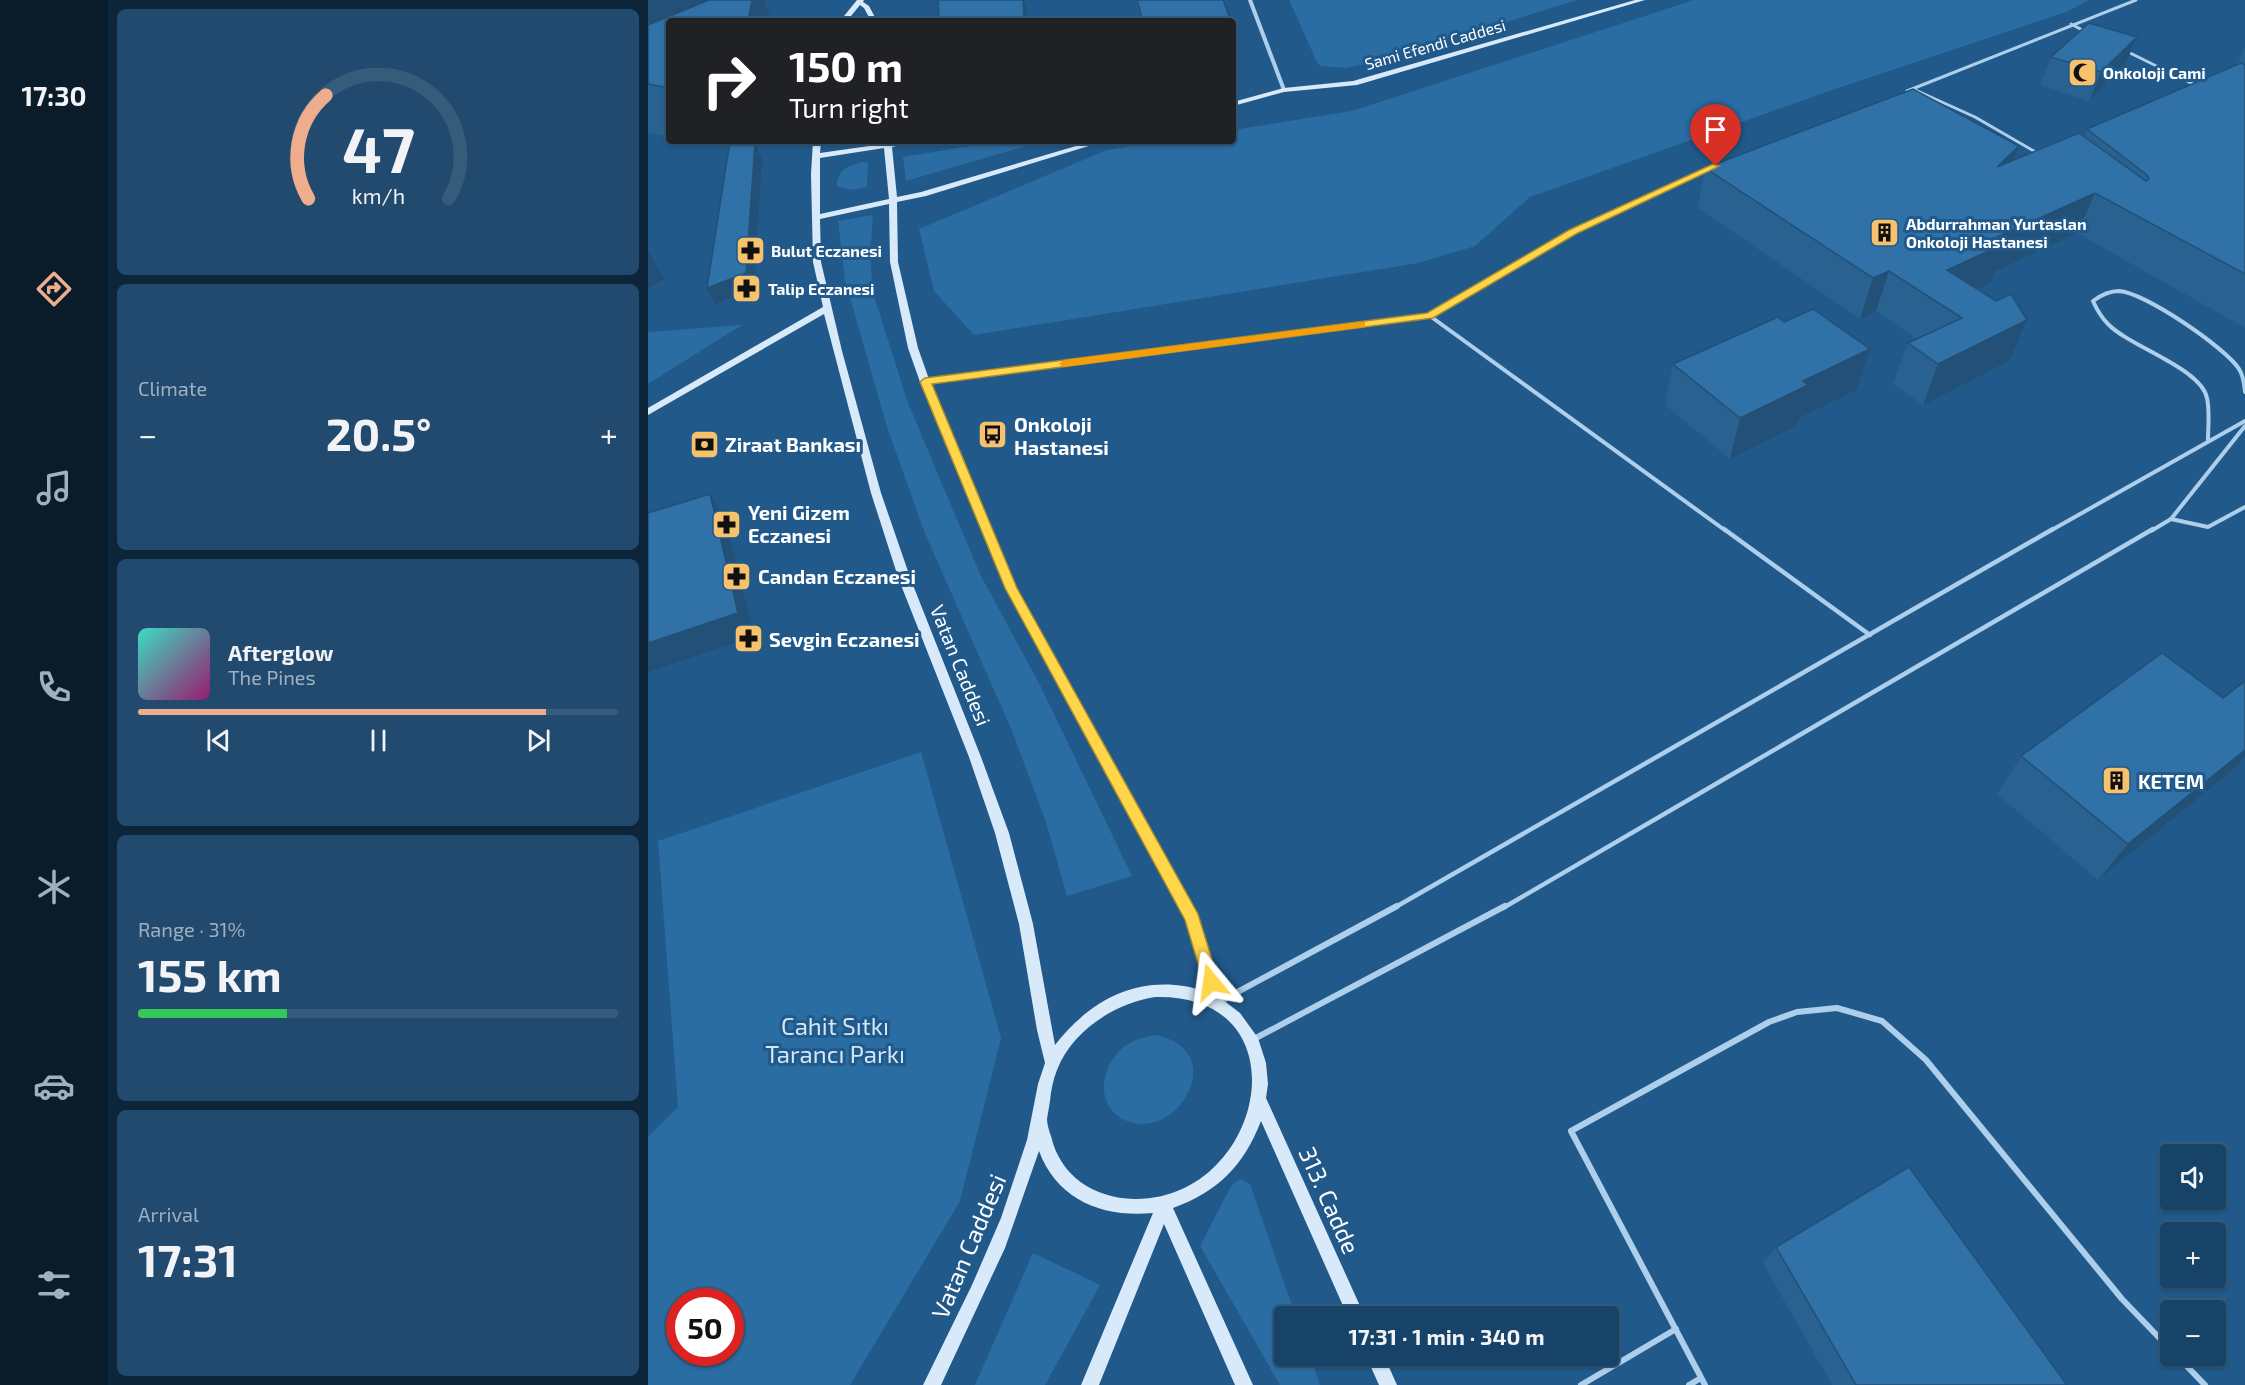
<!DOCTYPE html>
<html lang="en">
<head>
<meta charset="utf-8">
<style>
  body { margin:0; font-family:"Exo 2",sans-serif; background:#214a6e; color:#f1f3f6; height:100vh; display:flex; flex-direction:column; font-size:22px; white-space:nowrap }
  * { box-sizing:border-box; margin:0 }
  p { font-size:20px; color:#9fb0c0 }
  .icon { flex:none; width:33px; height:33px; fill:none; stroke:currentColor; stroke-width:2; stroke-linecap:round; stroke-linejoin:round }
  .map { position:relative; flex:1; overflow:hidden }
  .sheet { display:flex; flex-direction:column; gap:9px; padding:9px; background:#0d2539; width:540px }
  .sheet>* { flex:none }
  .banner { position:absolute; left:18px; top:18px; width:570px; height:126px; border-radius:6px; box-shadow:0 2px 4px #0004,0 0 0 2px #365c7c; background:#202124; color:#fff; overflow:hidden }
  .tools { position:absolute; left:1512px; top:1144px; display:grid; gap:12px }
  .tools a { display:grid; place-items:center; width:66px; height:66px; border-radius:6px; background:#184368; box-shadow:0 2px 4px #0004,0 0 0 2px #365c7c; font-size:30px }
  .speed { position:absolute; left:18px; top:1288px; display:flex; gap:12px; font-size:30px; font-weight:700; text-align:center }
  .speed>* { display:grid; place-content:center; width:78px; height:78px; border-radius:50%; background:#184368; box-shadow:0 2px 4px #0004,0 0 0 2px #365c7c; line-height:1 }
  .speed .limit { border:9px solid #d22; background:#fff; color:#111 }
  .pin { position:absolute; display:grid; place-items:center; width:51px; height:51px; color:#fff; margin:-62px -26px; border-radius:50% 50% 50% 0; rotate:-45deg; box-shadow:0 0 6px #0007 }
  .pin .icon { rotate:45deg }
  .me { position:absolute; width:66px; margin:-33px; rotate:344deg; stroke-linejoin:round; filter:drop-shadow(0 0 4px #0008) }
  .turn { display:flex; align-items:center; gap:21px; height:126px; padding:0 24px; font-size:27px }
  .turn .icon { width:78px; height:78px; stroke-width:2.5 }
  .turn b { display:block; font-size:42px; line-height:51px }
  .big { font-size:45px; font-weight:700; line-height:1.1 }
  .sheet .card { flex:1; display:flex; flex-direction:column; justify-content:center; gap:9px; min-width:0; padding:0 21px; border-radius:9px; background:#214a6e }
  .sheet .dial { align-items:center; gap:0 }
  .dial svg { height:156px; overflow:visible; fill:none; stroke:#365c7c; stroke-width:7; stroke-linecap:round; text-anchor:middle }
  .dial text { fill:#f1f3f6; stroke:none }
  .song { display:flex; align-items:center; gap:18px }
  .cover { width:72px; height:72px; border-radius:9px; background:linear-gradient(135deg,hsl(170 70% 55%),hsl(320 70% 35%)) }
  .played { height:6px; border-radius:3px; background:linear-gradient(90deg,#eead8d 85%,#365c7c 85%) }
  .keys { display:flex; justify-content:space-around; direction:ltr }
  .heat { display:flex; justify-content:space-between; align-items:center; font-size:33px; direction:ltr }
  .charge { height:9px; border-radius:4px; background:linear-gradient(90deg,#34c759 31%,#365c7c 0) }
  .trip { position:absolute; left:626px; top:1306px; width:345px; height:60px; border-radius:6px; background:#184368; box-shadow:0 2px 4px #0004,0 0 0 2px #365c7c; font-weight:700; line-height:60px; text-align:center }
  main { display:flex; flex:1; min-height:0 }
  .tabs { display:flex; flex-direction:column; width:108px; justify-content:space-around; align-items:center; background:#0a1b2a; color:#9fb0c0 }
  .tabs .icon { width:42px; height:42px }
  .tabs .on { color:#eead8d }
  .tabs b { font-size:27px; color:#f1f3f6 }
  .map>svg:first-child { display:block }
  .green { fill:#2a6da3; fill-rule:evenodd }
  .lines { fill:none; stroke-linecap:round; stroke-linejoin:round }
  .lane-far3 { stroke:#adcfeb; stroke-width:3 }
  .lane-far2 { stroke:#adcfeb; stroke-width:4 }
  .lane-far1 { stroke:#adcfeb; stroke-width:4.5 }
  .lane { stroke:#adcfeb; stroke-width:6 }
  .street { stroke:#adcfeb; stroke-width:4 }
  .secondary { fill:#d8e9f9; fill-rule:evenodd }
  .wall { fill:#296290 }
  .shaded-wall { fill:#225076 }
  .building { fill:#3072a8; stroke:#225076; stroke-width:1.5 }
  .route { fill:#ffd54a; stroke:#a68a30; stroke-width:1.5 }
  .slow { fill:#f59e0b }
  .labels { text-anchor:middle; dominant-baseline:central; stroke-width:6; stroke-linejoin:round; paint-order:stroke }
  .far-street-label { font-size:16px; fill:#fff; stroke:#20598a }
  .far-poi-label { font-size:16px; font-weight:bold; fill:#fff; stroke:#20598a; text-anchor:start }
  .poi-label { font-size:20px; font-weight:bold; fill:#fff; stroke:#20598a; text-anchor:start }
  .street-label { font-size:20px; fill:#fff; stroke:#20598a }
  .near-park-label { font-size:24px; fill:#d1e7f8; stroke:#20598a }
  .near-street-label { font-size:24px; fill:#fff; stroke:#20598a }
</style>
</head>
<body>
<main>
<nav class="tabs">
<b>17:30</b>
<svg class="icon on" aria-label="directions" viewBox="0 0 24 24"><path d="M12 3l9 9-9 9-9-9zM9 14v-3h6M13 9l2 2-2 2"/></svg>
<svg class="icon" aria-label="music" viewBox="0 0 24 24"><path d="M9 18V5l10-2v13"/><circle cx="6" cy="18" r="3"/><circle cx="16" cy="16" r="3"/></svg>
<svg class="icon" aria-label="phone" viewBox="0 0 24 24"><path d="M5 4h4l2 5-3 2q2 4 5 5l2-3 5 2v4C11 20 4 13 5 4z"/></svg>
<svg class="icon" aria-label="climate" viewBox="0 0 24 24"><path d="M12 3v18M4 7l16 10M4 17L20 7"/></svg>
<svg class="icon" aria-label="car" viewBox="0 0 24 24"><path d="M5 17H2v-5l4-1 3-4h7l3 4 3 1v5h-3M9 17h6M6 11h13"/><circle cx="7" cy="17" r="2"/><circle cx="17" cy="17" r="2"/></svg>
<svg class="icon" aria-label="filters" viewBox="0 0 24 24"><path d="M4 7h16M4 17h16"/><circle cx="9" cy="7" r="2"/><circle cx="15" cy="17" r="2"/></svg>
</nav>
<section class="sheet">
<div class="card dial"><svg viewBox="0 0 100 80">
<path d="M14 69A42 42 0 1 1 86 69"/>
<path d="M14 69A42 42 0 0 1 23 16" stroke="#eead8d"/>
<text x="50" y="56" font-size="32" font-weight="700">47</text>
<text x="50" y="72" font-size="11">km/h</text>
</svg></div>
<div class="card"><p>Climate</p>
<div class="heat"><a>−</a><b class="big">20.5°</b><a>+</a></div>
</div>
<div class="card">
<div class="song"><i class="cover"></i><div><b>Afterglow</b><p>The Pines</p></div></div>
<div class="played"></div>
<div class="keys"><svg class="icon" aria-label="previous" viewBox="0 0 24 24"><path d="M18 5L8 12l10 7zM5 5v14"/></svg><svg class="icon" aria-label="pause" viewBox="0 0 24 24"><path d="M8 5v14M16 5v14"/></svg><svg class="icon" aria-label="next" viewBox="0 0 24 24"><path d="M6 5l10 7-10 7zM19 5v14"/></svg></div>
</div>
<div class="card"><p>Range · 31%</p><b class="big">155 km</b><div class="charge"></div></div>
<div class="card"><p>Arrival</p><b class="big">17:31</b></div>
</section>
<div class="map">
<svg width="1597" height="1385" viewBox="0 0 1597 1385">
  <rect width="100%" height="100%" fill="#20598a"/>
  <g class="green">
    <polygon points="641,0 929,0 737,60 698,68 672,66 669,62"/>
    <polygon points="1046,0 1441,0 1418,12 1187,89 882,197 827,246 770,263 326,335 286,291 271,229 459,150 514,141 585,141 585,130 704,111"/>
    <polygon points="352,141 395,141 258,181 255,157"/>
    <path d="M 215,162 L 220,163 L 219,187 L 204,190 L 189,186 C 188,170 202,165 215,162 Z"/>
    <polygon points="225,215 222,256 225,293 260,403 332,574 393,687 484,876 419,896 398,822 364,731 276,531 238,424 197,280 190,221"/>
    <polygon points="94,325 0,384 0,332"/>
    <path d="M 273,752 L 353,1038 L 312,1201 L 202,1385 L 0,1385 L 0,1137 L 30,1107 L 10,841 ZM 32,1302 L 82,1302 L 82,1353 L 32,1353 Z"/>
    <path d="M 508,1035 C 586,1052 525,1149 473,1118 C 445,1101 455,1062 478,1045 C 487,1039 498,1037 508,1035 Z"/>
    <polygon points="592,1179 602,1184 648,1317 636,1317 636,1356 662,1356 672,1385 632,1385 552,1246 583,1186"/>
    <polygon points="385,1253 452,1285 397,1385 327,1385"/>
  </g>
  <g class="lines">
    <g class="lane-far3">
      <polyline points="1423,24 1438,32"/>
      <polyline points="1478,51 1549,86"/>
      <polyline points="1265,89 1327,117 1391,154"/>
      <polyline points="1259,91 1488,0"/>
      <polyline points="920,234 1062,169"/>
    </g>
    <g class="lane-far2">
      <polyline points="782,316 1078,531"/>
      <polyline points="277,382 782,316 923,233"/>
      <path d="M 1560,440 C 1560,427 1562,411 1559,398 C 1553,368 1482,347 1460,324 C 1453,317 1449,310 1445,301 C 1453,295 1461,291 1471,291 C 1496,292 1578,348 1591,369 C 1596,376 1596,385 1597,392"/>
      <polyline points="1523,519 1560,527 1597,507"/>
      <polyline points="1402,531 1597,421"/>
      <polyline points="1503,531 1523,519 1597,426"/>
    </g>
    <g class="lane-far1">
      <polyline points="1076,529 1222,635"/>
      <polyline points="746,908 1405,529"/>
      <polyline points="855,908 1505,529"/>
    </g>
    <g class="lane">
      <polyline points="571,1002 749,906"/>
      <polyline points="606,1039 857,906"/>
      <polyline points="1529,1356 1557,1385"/>
      <polyline points="933,1385 1028,1329"/>
      <polyline points="1041,1385 1053,1378"/>
      <polyline points="1057,1385 923,1131 1121,1022 1149,1012 1189,1008 1234,1021 1278,1060 1474,1299 1522,1349"/>
    </g>
    <polyline class="street" points="602,0 636,90"/>
    <g class="secondary">
      <polygon points="209,0 216,0 215,2 221,6 229,21 223,21 216,8 212,5 199,21 192,21"/>
      <polygon points="987,0 997,0 709,85 636,92 585,106 585,102 636,88 705,81"/>
      <path d="M 165,141 L 173,141 L 172,153 L 235,144 L 235,141 L 243,143 L 273,141 L 244,147 L 249,197 L 273,192 L 445,141 L 457,141 L 278,196 L 249,202 L 250,262 L 270,348 L 282,382 L 369,588 L 549,915 L 575,1000 L 592,1013 L 610,1038 L 618,1063 L 620,1084 L 618,1098 L 717,1317 L 700,1317 L 613,1121 C 596,1165 570,1192 525,1208 L 605,1385 L 587,1385 L 516,1224 L 451,1385 L 433,1385 L 505,1213 C 455,1218 409,1200 391,1151 L 357,1248 L 293,1385 L 275,1385 L 324,1285 L 353,1218 L 379,1140 L 390,1084 L 397,1063 L 389,1030 L 371,924 L 347,833 L 321,757 L 251,580 L 223,493 L 176,314 L 0,415 L 0,408 L 175,307 L 165,262 L 163,174 ZM 236,148 L 241,199 L 172,214 L 172,158 ZM 241,204 L 242,262 L 260,348 L 272,382 L 357,588 L 538,920 L 559,992 C 498,971 445,996 407,1045 L 385,924 L 361,833 L 333,757 L 263,580 L 233,493 L 194,351 L 173,262 L 172,219 ZM 507,997 C 660,993 616,1201 486,1199 C 446,1198 412,1176 403,1136 C 401,1131 399,1124 399,1119 C 400,1113 401,1107 402,1101 C 403,1090 405,1080 409,1070 C 424,1031 467,1003 507,997 Z"/>
      <polygon points="718,1356 736,1356 749,1385 731,1385"/>
    </g>
  </g>
  <g class="wall">
    <polygon points="0,0 120,0 116,2 21,21 21,137 0,133"/>
    <polygon points="487,0 575,0 583,21 494,21"/>
    <polygon points="1489,37 1477,65 1441,101 1392,85 1403,57"/>
    <polygon points="1597,47 1597,328 1429,233 1346,272 1342,283 1330,289 1361,361 1275,405 1245,384 1260,343 1269,339 1228,311 1212,319 1050,208 1057,168 1371,146 1366,160 1436,136 1439,129 1588,66"/>
    <polygon points="1136,322 1222,349 1208,390 1151,418 1148,426 1082,459 1017,405 1025,364"/>
    <polygon points="1597,681 1597,757 1587,768 1450,880 1349,794 1373,756 1575,698"/>
    <polygon points="1128,1247 1419,1385 1184,1385 1115,1263"/>
  </g>
  <g class="shaded-wall">
    <polygon points="0,0 120,0 116,2 124,21 100,21 0,32"/>
    <polygon points="375,0 376,0 379,11 379,21 376,21"/>
    <polygon points="585,26 587,39 585,39"/>
    <polygon points="1489,37 1477,65 1441,101 1453,72"/>
    <polygon points="107,143 114,159 106,289 67,304 59,288"/>
    <polygon points="1371,146 1356,186 1349,167"/>
    <polygon points="1447,193 1429,233 1346,272 1342,283 1295,306 1299,270 1349,237"/>
    <polygon points="0,250 16,279 0,288"/>
    <polygon points="1241,271 1228,311 1212,319 1225,278"/>
    <polygon points="1379,320 1361,361 1275,405 1290,364"/>
    <polygon points="1222,349 1208,390 1151,418 1148,426 1082,459 1092,418 1155,381"/>
    <polygon points="62,494 77,518 106,636 0,672 0,643"/>
    <polygon points="1597,750 1597,757 1587,768 1450,880 1480,844"/>
  </g>
  <g class="building">
    <polygon points="61,0 104,0 100,21 21,21 21,88 0,84 0,25"/>
    <polygon points="290,0 375,0 376,21 291,21"/>
    <polygon points="489,0 575,0 583,21 495,21"/>
    <polygon points="1441,23 1489,37 1453,72 1403,57"/>
    <polygon points="1593,63 1597,65 1597,274 1447,193 1349,237 1358,243 1299,270 1348,301 1363,294 1379,320 1290,364 1260,343 1314,318 1241,271 1225,278 1057,168 1265,89 1371,146 1349,167 1431,133 1498,181 1501,179 1499,175 1439,129"/>
    <polygon points="82,141 107,143 98,273 59,288"/>
    <polygon points="1165,309 1222,349 1155,381 1160,385 1092,418 1025,364 1130,317 1136,322"/>
    <polygon points="62,494 90,613 0,643 0,513"/>
    <polygon points="1514,653 1575,698 1597,681 1597,750 1480,844 1373,756"/>
    <polygon points="1261,1167 1419,1385 1208,1385 1128,1247"/>
  </g>
  <polygon class="route" points="1065,164 1072,166 928,234 785,318 284,384 369,588 550,914 571,982 568,987 563,989 557,987 537,920 357,588 272,382 277,378 779,313 921,230"/>
  <polygon class="slow" points="713,322 717,322 717,327 416,367 411,364 416,360"/>
  <defs>
    <symbol id="mosque-square" viewBox="-11 -11 22 22"><rect x="-9" y="-9" width="18" height="18" rx="4" fill="#f8c26d" stroke="#20598a"/><path d="M3.5-4.9A6 6 0 1 0 3.5 4.9A5 5 0 1 1 3.5-4.9Z" fill="#111"/></symbol>
    <symbol id="building-square" viewBox="-11 -11 22 22"><rect x="-9" y="-9" width="18" height="18" rx="4" fill="#f8c26d" stroke="#20598a"/><path d="M-4-6H4V6H1V3H-1V6H-4ZM-2.5-4.3h1.7v1.8h-1.7ZM.8-4.3h1.7v1.8H.8ZM-2.5-1h1.7V.8h-1.7ZM.8-1h1.7V.8H.8Z" fill="#111"/></symbol>
    <symbol id="pharmacy-square" viewBox="-11 -11 22 22"><rect x="-9" y="-9" width="18" height="18" rx="4" fill="#f8c26d" stroke="#20598a"/><path d="M-2-6h4v4h4v4h-4v4h-4v-4h-4v-4h4Z" fill="#111"/></symbol>
    <symbol id="bus-square" viewBox="-11 -11 22 22"><rect x="-9" y="-9" width="18" height="18" rx="4" fill="#f8c26d" stroke="#20598a"/><path d="M-5-6H5V4H4V6H2V4H-2V6H-4V4H-5ZM-3.5-4V0h7V-4ZM-3.5 1.2v1.5H-2V1.2ZM2 1.2v1.5H3.5V1.2Z" fill="#111"/></symbol>
    <symbol id="bank-square" viewBox="-11 -11 22 22"><rect x="-9" y="-9" width="18" height="18" rx="4" fill="#f8c26d" stroke="#20598a"/><path d="M-6-4H6V4H-6ZM0-2.3a2.3 2.3 0 1 0 0 4.6a2.3 2.3 0 1 0 0-4.6Z" fill="#111"/></symbol>
  </defs>
  <g fill-rule="evenodd">
    <use href="#mosque-square" x="1418" y="56" width="33" height="33"/>
    <use href="#building-square" x="1220" y="216" width="33" height="33"/>
    <use href="#pharmacy-square" x="86" y="234" width="33" height="33"/>
    <use href="#pharmacy-square" x="82" y="272" width="33" height="33"/>
    <use href="#bus-square" x="328" y="418" width="33" height="33"/>
    <use href="#bank-square" x="40" y="428" width="33" height="33"/>
    <use href="#pharmacy-square" x="62" y="508" width="33" height="33"/>
    <use href="#pharmacy-square" x="72" y="560" width="33" height="33"/>
    <use href="#pharmacy-square" x="84" y="622" width="33" height="33"/>
    <use href="#building-square" x="1452" y="764" width="33" height="33"/>
  </g>
  <g class="labels">
    <g class="far-street-label">
      <text transform="translate(787 44) rotate(-16)">Sami Efendi Caddesi</text>
    </g>
    <g class="far-poi-label">
      <text x="1455" y="72">Onkoloji Cami</text>
      <text x="1258" y="223">Abdurrahman Yurtaslan<tspan x="1258" dy="18">Onkoloji Hastanesi</tspan></text>
      <text x="123" y="250">Bulut Eczanesi</text>
      <text x="120" y="288">Talip Eczanesi</text>
    </g>
    <g class="poi-label">
      <text x="366" y="424">Onkoloji<tspan x="366" dy="23">Hastanesi</tspan></text>
      <text x="77" y="444">Ziraat Bankası</text>
      <text x="100" y="512">Yeni Gizem<tspan x="100" dy="23">Eczanesi</tspan></text>
      <text x="110" y="576">Candan Eczanesi</text>
      <text x="121" y="639">Sevgin Eczanesi</text>
      <text x="1490" y="781">KETEM</text>
    </g>
    <g class="street-label">
      <text transform="translate(313 665) rotate(68)">Vatan Caddesi</text>
    </g>
    <g class="near-park-label">
      <text x="187" y="1025">Cahit Sıtkı<tspan x="187" dy="28">Tarancı Parkı</tspan></text>
    </g>
    <g class="near-street-label">
      <text transform="translate(682 1200) rotate(66)">313. Cadde</text>
      <text transform="translate(320 1246) rotate(-67)">Vatan Caddesi</text>
    </g>
  </g>
</svg>
<div class="tools">
<a><svg class="icon" aria-label="sound" viewBox="0 0 24 24"><path d="M4 9h4l5-4v14l-5-4H4zM17 9q2 3 0 6"/></svg></a>
<a>+</a>
<a>−</a>
</div>
<div class="speed"><div class="limit">50</div></div>
<div class="pin" style="left:1068px;top:166px;background:#d93025"><svg class="icon" aria-label="arrive" viewBox="0 0 24 24"><path d="M6 21V4h12l-3 4 3 4H6"/></svg></div>
<svg class="me" style="left:563px;top:982px" viewBox="-20 -20 40 40"><path d="M0-17L14 15 0 8-14 15z" fill="#ffd54a" stroke="#fff" stroke-width="4"/></svg>
<div class="trip">17:31 · 1 min · 340 m</div>
<div class="banner">
<div class="turn"><svg class="icon" aria-label="right" viewBox="0 0 24 24"><path d="M7 20v-9h11M14 6l5 5-5 5"/></svg><div><b>150 m</b>Turn right</div></div>
</div>
</div>
</main>
</body>
</html>
